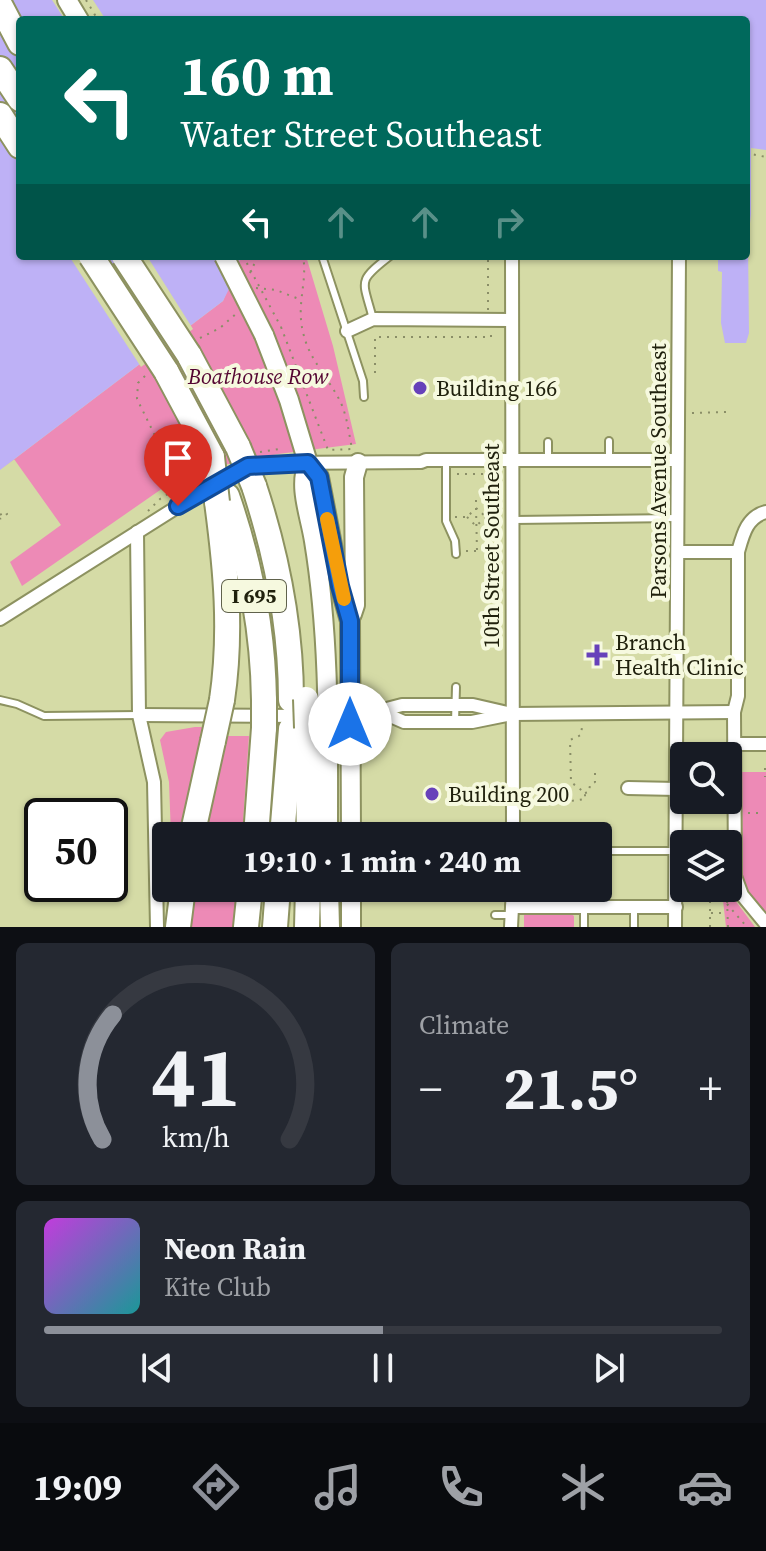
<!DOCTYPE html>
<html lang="en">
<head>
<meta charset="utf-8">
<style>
  body { margin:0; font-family:"Source Serif 4",serif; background:#242831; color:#f1f3f6; height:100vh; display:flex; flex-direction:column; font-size:30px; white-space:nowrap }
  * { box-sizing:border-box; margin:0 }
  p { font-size:26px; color:#9ea1a6 }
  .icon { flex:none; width:44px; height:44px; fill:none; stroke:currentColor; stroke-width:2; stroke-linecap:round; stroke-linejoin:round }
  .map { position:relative; height:927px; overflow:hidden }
  .details { display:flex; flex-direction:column; gap:16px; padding:16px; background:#0d0f14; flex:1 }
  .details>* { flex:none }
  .top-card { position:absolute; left:16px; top:16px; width:734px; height:244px; border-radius:8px; box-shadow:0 2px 6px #0004; background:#00695c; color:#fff; overflow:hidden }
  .controls { position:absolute; left:670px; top:742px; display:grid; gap:16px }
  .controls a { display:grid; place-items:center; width:72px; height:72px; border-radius:8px; background:#171b24; box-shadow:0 2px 6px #0004; font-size:40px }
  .speed { position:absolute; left:24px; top:798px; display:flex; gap:16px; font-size:40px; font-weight:700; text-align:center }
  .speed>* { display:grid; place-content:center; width:104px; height:104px; border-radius:50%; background:#171b24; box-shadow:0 2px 6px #0004; line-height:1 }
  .speed .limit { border:4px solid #111; border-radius:12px; background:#fff; color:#111 }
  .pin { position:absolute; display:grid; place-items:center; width:68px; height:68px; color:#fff; margin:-82px -34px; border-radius:50% 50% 50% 0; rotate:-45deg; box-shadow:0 0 8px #0007 }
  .pin .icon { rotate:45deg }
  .me { position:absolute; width:88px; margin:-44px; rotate:0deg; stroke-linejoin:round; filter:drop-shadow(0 0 6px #0008) }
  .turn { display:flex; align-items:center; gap:28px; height:168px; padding:0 32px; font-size:36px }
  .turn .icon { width:104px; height:104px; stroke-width:2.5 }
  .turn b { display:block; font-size:56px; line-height:68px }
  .lanes { display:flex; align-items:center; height:76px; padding:0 32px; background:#0003; justify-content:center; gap:40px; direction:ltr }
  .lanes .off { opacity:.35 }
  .big { font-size:60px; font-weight:700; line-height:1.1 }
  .details .tile { flex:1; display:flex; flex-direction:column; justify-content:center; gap:12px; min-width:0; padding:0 28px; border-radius:12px; background:#242831 }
  .details .dial { align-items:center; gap:0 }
  .dial svg { height:208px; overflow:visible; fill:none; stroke:#363941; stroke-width:7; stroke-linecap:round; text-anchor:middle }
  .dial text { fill:#f1f3f6; stroke:none }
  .song { display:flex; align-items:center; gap:24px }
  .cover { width:96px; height:96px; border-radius:12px; background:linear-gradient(135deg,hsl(290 70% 55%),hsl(180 70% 35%)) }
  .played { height:8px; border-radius:4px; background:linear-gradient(90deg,#8c9099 50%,#363941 50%) }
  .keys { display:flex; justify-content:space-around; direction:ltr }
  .heat { display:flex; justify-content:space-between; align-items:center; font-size:44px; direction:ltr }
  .details .tiles { flex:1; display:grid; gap:16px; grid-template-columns:1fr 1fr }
  .tile:last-child { grid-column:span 2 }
  .trip { position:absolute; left:152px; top:822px; width:460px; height:80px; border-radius:8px; background:#171b24; box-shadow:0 2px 6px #0004; font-weight:700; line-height:80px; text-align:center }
  .menu { display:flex; height:128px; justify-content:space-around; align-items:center; background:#090b0e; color:#9ea1a6 }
  .menu .icon { width:56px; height:56px }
  .menu .active { color:#8c9099 }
  .menu b { font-size:36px; color:#f1f3f6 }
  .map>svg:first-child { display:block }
  .green { fill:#ed8ab6 }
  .water { fill:#beb1f6 }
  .pier { fill:#d5dba6 }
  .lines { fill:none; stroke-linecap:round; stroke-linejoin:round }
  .lane-casing { stroke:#8d9260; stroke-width:10 }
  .street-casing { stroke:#8d9260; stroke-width:16 }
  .secondary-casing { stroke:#8d9260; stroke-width:22 }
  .highway-casing { stroke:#8d9260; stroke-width:28 }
  .path { stroke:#8a8e67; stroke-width:2; stroke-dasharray:2 6; stroke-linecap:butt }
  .lane { stroke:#fff; stroke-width:6 }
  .street { stroke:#fff; stroke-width:12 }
  .secondary { stroke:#fff; stroke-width:18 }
  .highway { stroke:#fff; stroke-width:24 }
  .secondary-bridge-casing { stroke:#8d9260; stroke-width:22; stroke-linecap:butt }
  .highway-bridge-casing { stroke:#8d9260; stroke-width:28; stroke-linecap:butt }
  .path-bridge { stroke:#8a8e67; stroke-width:2; stroke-dasharray:2 6; stroke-linecap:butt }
  .secondary-bridge { stroke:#fff; stroke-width:18 }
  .highway-bridge { stroke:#fff; stroke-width:24 }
  .route-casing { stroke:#114b97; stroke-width:20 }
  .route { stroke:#1a73e8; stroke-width:14 }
  .slow { stroke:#f59e0b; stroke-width:14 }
  .poi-dot { fill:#6741ba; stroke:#f6f9df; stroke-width:3 }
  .labels { text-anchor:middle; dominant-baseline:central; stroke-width:8; stroke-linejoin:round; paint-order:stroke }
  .shield { fill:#f6f9df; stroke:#60624c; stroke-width:2 }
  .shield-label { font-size:20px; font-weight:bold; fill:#20210d }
  .park-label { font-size:22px; font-style:italic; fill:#540532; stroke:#f6f9df }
  .poi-label { font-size:22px; fill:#20210d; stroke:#f6f9df; text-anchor:start }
  .street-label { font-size:22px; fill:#20210d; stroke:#f6f9df }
</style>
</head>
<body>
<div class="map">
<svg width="766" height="927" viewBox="0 0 766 927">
  <rect width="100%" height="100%" fill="#d5dba6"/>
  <g class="green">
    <polygon points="241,256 306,256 333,346 356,444 278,454 194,471 172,486 163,488 22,586 10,562 61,525 14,459 0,470 223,301"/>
    <polygon points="195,727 207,727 184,836 171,836 169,782 160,740 166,732"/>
    <polygon points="225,736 249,736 242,836 203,836"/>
    <polygon points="742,772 766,772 766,916 743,885"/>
    <polygon points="193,888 237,888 233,927 190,927"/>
    <polygon points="718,888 726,888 755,927 726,927 723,900 711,901 711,896 718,896"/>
    <polygon points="567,911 574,916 574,927 524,927 524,912"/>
  </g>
  <polygon class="water" points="0,0 766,0 766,150 751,148 751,214 748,242 749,333 746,343 725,343 721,323 722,272 718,271 718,256 746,256 746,20 20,20 20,256 241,256 232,283 223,301 0,470"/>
  <g class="pier">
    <polygon points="52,0 93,0 106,20 65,20"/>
    <polygon points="69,256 106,256 166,349 141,367"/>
    <polygon points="110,256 147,256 193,329 169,347"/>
  </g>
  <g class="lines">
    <defs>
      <g id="lane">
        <polyline points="322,256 363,381 364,397"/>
        <path d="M 373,319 C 363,280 356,282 390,256"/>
        <polyline points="443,388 511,389"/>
        <polyline points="609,441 609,460"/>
        <polyline points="548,442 548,460"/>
        <polyline points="446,460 446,521 455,541 456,554"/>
        <polyline points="514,520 678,518"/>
        <polyline points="0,700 17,704 44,716 139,715"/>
        <polyline points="455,722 456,687"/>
        <polyline points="598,851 677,851"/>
        <polyline points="495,915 511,915"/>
        <polyline points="584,927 584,907"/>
        <polyline points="634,927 634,906"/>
      </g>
      <g id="street">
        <polyline points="512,256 513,836"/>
        <polyline points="347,331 373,319 511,320"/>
        <path d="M 766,512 C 747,517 743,534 738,552 L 738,696 L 734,712 L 735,876 L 742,895 L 766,924"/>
        <polyline points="137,532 139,715 154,782 157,927"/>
        <polyline points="678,552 738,552"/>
        <polyline points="0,619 204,490 248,466 282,463 421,462 426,460 677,460"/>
        <polyline points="379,711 404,722 472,722 512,714 734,712"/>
        <polyline points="139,715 315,716 379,711 402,705 473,705 512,714"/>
        <polyline points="734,744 766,744"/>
        <polyline points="628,788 677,789"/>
        <polyline points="512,907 676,907"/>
        <polyline points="511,927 513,888"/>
        <polyline points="675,927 679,256"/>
      </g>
      <g id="secondary">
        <polyline points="67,0 79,20"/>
        <polyline points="264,335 289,400 308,463 319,477 340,586 350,621 351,836"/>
        <path d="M 308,463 C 298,487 310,515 314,541 C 330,638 328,737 328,836"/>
        <polyline points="352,614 355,605 354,477 358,463"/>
        <polyline points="329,888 330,927"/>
        <polyline points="351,888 351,927"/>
      </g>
      <g id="highway">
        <polyline points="0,5 20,43"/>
        <polyline points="0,69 20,99"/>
        <polyline points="0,115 20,146"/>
        <polyline points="189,355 238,447"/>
        <polyline points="166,371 212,457"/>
        <path d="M 254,486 C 277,556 291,626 291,700"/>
        <path d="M 227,496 C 250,562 263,630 264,700"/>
        <path d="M 217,502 C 226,569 232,632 222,700"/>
        <polyline points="307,728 309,836"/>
        <polyline points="192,836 213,741"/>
        <polyline points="256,836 264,728"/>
        <polyline points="282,836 291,729"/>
        <polyline points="178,927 183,888"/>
        <polyline points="246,927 250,888"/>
        <polyline points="275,927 278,888"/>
        <polyline points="307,927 308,888"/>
      </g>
    </defs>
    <use href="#lane" class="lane-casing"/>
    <use href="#street" class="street-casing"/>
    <use href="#secondary" class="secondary-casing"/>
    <use href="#highway" class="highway-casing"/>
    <g class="path">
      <polyline points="86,0 98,20"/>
      <polyline points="746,153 766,157"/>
      <polyline points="250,273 258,256"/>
      <polyline points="256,288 276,290 299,299"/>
      <polyline points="488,310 488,256"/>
      <path d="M 281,327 L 328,450 L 352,449 C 349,434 347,415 340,401 C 329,379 310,360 304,336 C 295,305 308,283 303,256"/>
      <polyline points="200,338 220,328 237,313"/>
      <polyline points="375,373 375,337 491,337 491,332"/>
      <polyline points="145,376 138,383 137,399 167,460 169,491"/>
      <polyline points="692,413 726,412"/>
      <polyline points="260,452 279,449"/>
      <polyline points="457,474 496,474"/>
      <polyline points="476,500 476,508 486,517 494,517"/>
      <polyline points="476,508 477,551"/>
      <polyline points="148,511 160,499 195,477"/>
      <polyline points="0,515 5,512 7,514 0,519"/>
      <polyline points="455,517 467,517 474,510"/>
      <polyline points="467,517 476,526 485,518"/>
      <polyline points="466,551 485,551"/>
      <polyline points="765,768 765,777"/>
      <polyline points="585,793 589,792 590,785 595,782 595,772"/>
      <polyline points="524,802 564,802 585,799 585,793 571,782 570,740 581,735 582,727"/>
      <polyline points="748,813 763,813"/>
      <polyline points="706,833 722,833"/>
      <polyline points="718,894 724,888"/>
      <polyline points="727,904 747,927"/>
      <polyline points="711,913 725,913"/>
      <polyline points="710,927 710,895"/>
      <polyline points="728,927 727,899 730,895"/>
    </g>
    <use href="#lane" class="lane"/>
    <use href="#street" class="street"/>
    <use href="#secondary" class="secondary"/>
    <use href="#highway" class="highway"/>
    <defs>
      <polyline id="secondary-bridge" points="224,256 264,335"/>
      <g id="highway-bridge">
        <polyline points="91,256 166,371"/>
        <polyline points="124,256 189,355"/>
        <polyline points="238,447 254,486"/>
        <polyline points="212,457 217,502"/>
        <polyline points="306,699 307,728"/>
        <polyline points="264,728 264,700"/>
        <polyline points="213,741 222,700"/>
      </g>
    </defs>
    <use href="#secondary-bridge" class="secondary-bridge-casing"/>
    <use href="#highway-bridge" class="highway-bridge-casing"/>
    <polyline class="path-bridge" points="243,256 281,327"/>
    <use href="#secondary-bridge" class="secondary-bridge"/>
    <use href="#highway-bridge" class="highway-bridge"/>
  </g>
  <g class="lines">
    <defs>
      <polyline id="route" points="178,506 248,466 308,463 319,477 340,586 350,621 350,724"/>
    </defs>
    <use href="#route" class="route-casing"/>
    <use href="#route" class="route"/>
    <polyline class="slow" points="327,519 344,599"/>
  </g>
  <g class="poi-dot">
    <circle cx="420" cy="388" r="8"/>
    <path d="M593 643h8v8h8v8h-8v8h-8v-8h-8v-8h8z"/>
    <circle cx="432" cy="794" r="8"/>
  </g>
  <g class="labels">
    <rect class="shield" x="222" y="580" width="64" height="32" rx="6"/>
    <g class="shield-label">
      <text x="254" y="596">I 695</text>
    </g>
    <g class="park-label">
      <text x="258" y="376">Boathouse Row</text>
    </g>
    <g class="poi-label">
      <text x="436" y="388">Building 166</text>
      <text x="615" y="642">Branch<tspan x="615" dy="25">Health Clinic</tspan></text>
      <text x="448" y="794">Building 200</text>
    </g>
    <g class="street-label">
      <text transform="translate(658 471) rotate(-90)">Parsons Avenue Southeast</text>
      <text transform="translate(491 546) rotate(-90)">10th Street Southeast</text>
    </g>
  </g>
</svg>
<div class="controls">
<a><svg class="icon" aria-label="search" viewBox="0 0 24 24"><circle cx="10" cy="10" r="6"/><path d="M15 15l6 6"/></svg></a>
<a><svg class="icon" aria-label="layers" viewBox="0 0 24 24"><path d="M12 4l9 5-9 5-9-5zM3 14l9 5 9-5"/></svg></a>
</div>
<div class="speed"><div class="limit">50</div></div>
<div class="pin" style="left:178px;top:506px;background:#d93025"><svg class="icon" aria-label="arrive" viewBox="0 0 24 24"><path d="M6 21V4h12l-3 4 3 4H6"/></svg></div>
<svg class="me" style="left:350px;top:724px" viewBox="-20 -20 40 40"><circle r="19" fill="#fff"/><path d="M0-13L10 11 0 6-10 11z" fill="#1a73e8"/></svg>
<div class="trip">19:10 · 1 min · 240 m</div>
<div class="top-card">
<div class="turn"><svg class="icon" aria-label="left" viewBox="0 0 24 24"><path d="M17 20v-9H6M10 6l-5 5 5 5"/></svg><div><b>160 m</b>Water Street Southeast</div></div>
<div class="lanes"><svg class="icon" aria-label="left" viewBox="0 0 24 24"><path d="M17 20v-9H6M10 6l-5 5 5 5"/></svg><svg class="icon off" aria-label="ahead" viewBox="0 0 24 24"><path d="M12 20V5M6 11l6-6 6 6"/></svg><svg class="icon off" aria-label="ahead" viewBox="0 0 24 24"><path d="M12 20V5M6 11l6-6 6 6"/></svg><svg class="icon off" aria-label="right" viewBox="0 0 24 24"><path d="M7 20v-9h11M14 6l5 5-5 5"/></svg></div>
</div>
</div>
<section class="details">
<div class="tiles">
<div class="tile dial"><svg viewBox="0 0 100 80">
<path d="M14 69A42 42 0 1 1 86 69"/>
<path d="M14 69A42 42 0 0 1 18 21" stroke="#8c9099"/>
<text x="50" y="56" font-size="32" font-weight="700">41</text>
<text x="50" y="72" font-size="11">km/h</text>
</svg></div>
<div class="tile"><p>Climate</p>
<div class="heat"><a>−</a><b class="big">21.5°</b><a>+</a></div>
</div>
<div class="tile">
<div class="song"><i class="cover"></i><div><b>Neon Rain</b><p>Kite Club</p></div></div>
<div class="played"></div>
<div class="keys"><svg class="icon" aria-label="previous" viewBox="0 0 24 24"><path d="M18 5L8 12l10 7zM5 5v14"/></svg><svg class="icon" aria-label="pause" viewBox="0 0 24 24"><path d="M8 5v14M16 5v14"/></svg><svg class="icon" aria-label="next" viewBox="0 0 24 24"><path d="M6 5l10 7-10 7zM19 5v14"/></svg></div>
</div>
</div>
</section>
<nav class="menu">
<b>19:09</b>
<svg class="icon active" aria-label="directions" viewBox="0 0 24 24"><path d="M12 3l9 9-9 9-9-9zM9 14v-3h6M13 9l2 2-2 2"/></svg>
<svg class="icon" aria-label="music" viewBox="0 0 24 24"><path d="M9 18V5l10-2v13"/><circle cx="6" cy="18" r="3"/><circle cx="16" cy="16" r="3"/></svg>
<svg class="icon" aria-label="phone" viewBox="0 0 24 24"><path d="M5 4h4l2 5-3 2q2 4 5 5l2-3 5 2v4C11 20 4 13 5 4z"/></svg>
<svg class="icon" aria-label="climate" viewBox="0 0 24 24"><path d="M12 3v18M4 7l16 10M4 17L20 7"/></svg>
<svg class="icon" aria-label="car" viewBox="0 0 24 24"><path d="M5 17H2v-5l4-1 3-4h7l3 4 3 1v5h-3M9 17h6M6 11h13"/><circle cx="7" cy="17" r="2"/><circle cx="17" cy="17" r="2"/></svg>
</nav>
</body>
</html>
